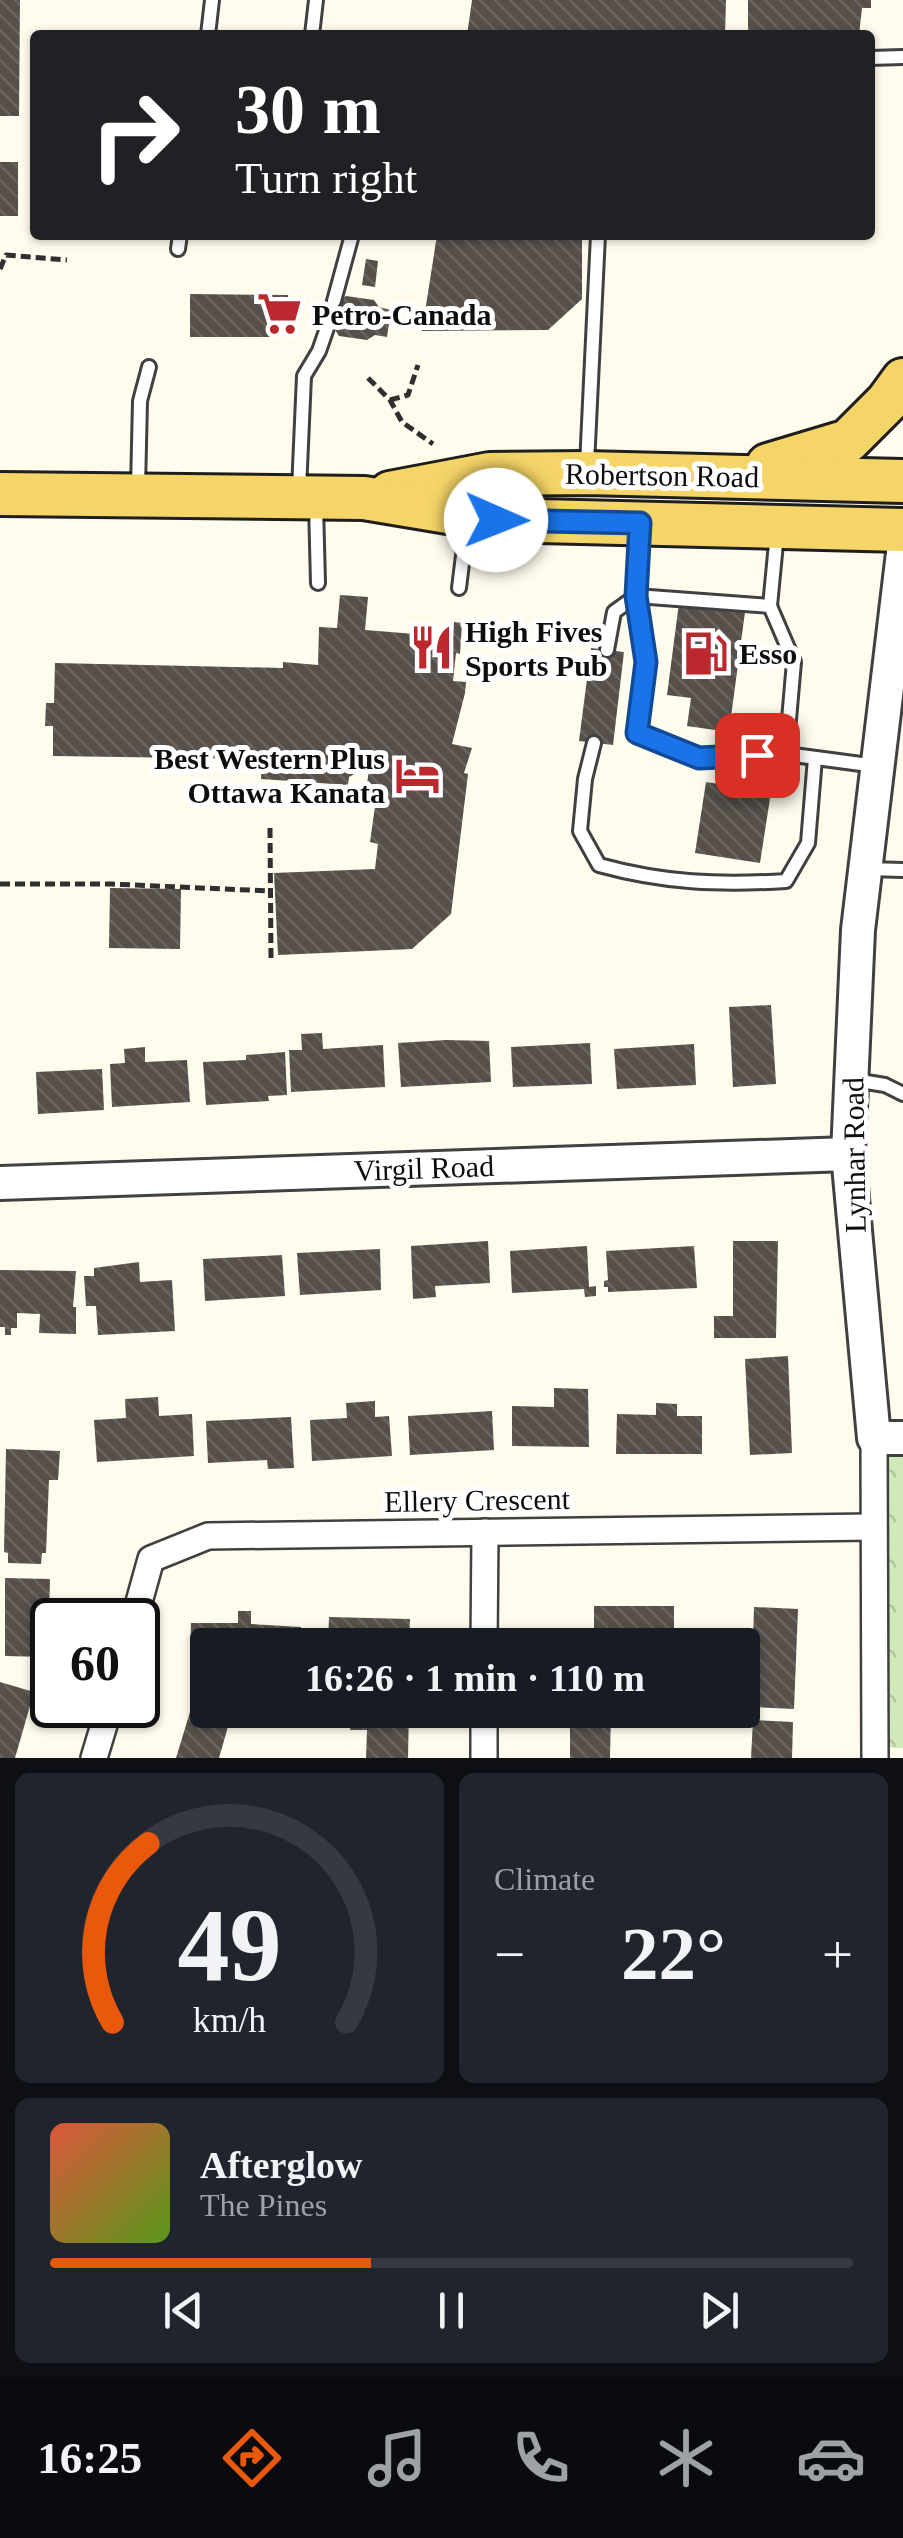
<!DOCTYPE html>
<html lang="en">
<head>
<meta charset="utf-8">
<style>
  body { margin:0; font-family:"Times New Roman",serif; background:#20242c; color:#f1f3f6; height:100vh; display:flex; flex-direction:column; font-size:38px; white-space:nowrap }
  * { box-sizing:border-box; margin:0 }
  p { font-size:32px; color:#9ea1a6 }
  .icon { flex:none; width:55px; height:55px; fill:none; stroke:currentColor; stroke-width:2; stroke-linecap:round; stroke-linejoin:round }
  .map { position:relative; height:1758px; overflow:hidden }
  .sheet { display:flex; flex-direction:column; gap:15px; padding:15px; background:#0d0f14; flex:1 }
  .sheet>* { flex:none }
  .guide { position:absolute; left:30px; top:30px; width:845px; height:210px; border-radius:10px; box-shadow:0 2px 8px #0004; background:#202124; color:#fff; overflow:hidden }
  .speed { position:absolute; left:30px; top:1598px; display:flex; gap:20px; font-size:50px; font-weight:700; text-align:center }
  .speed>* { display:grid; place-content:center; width:130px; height:130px; border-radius:50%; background:#171b24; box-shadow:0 2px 8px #0004; line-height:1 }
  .speed .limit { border:5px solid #111; border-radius:15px; background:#fff; color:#111 }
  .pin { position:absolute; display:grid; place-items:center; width:85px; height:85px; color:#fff; margin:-42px; border-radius:20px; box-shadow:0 5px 15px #0006 }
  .me { position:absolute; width:110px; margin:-55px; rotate:91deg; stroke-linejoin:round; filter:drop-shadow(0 0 8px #0008) }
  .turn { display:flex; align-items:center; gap:35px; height:210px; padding:0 40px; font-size:45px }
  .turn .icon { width:130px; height:130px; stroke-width:2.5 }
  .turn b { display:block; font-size:70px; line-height:85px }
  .big { font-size:75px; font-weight:700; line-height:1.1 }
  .sheet .card { flex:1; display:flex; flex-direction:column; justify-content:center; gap:15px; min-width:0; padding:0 35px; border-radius:15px; background:#20242c }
  .sheet .dial { align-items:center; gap:0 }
  .dial svg { height:260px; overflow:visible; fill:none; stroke:#363941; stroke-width:7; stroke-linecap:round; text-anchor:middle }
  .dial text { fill:#f1f3f6; stroke:none }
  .song { display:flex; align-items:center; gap:30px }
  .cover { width:120px; height:120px; border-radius:15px; background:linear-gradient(135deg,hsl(10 70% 55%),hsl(90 70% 35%)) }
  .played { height:10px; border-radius:5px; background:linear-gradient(90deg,#ea580c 40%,#363941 40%) }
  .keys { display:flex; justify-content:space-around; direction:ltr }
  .heat { display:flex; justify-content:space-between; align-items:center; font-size:55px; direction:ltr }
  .sheet .tiles { flex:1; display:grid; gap:15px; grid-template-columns:1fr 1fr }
  .card:last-child { grid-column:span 2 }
  .trip { position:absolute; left:190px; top:1628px; width:570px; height:100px; border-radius:10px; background:#171b24; box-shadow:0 2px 8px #0004; font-weight:700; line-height:100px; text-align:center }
  .menu { display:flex; height:160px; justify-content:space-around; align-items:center; background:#090b0e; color:#9ea1a6 }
  .menu .icon { width:70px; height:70px }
  .menu .active { color:#ea580c }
  .menu b { font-size:45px; color:#f1f3f6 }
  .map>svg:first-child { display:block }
  .park { fill:url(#park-crowns) }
  .building { fill:url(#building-back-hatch) }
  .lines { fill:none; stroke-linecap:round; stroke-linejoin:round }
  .service-casing { stroke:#404040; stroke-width:18 }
  .minor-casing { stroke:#404040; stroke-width:30 }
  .tertiary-casing { stroke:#404040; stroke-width:38 }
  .primary-casing { stroke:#1e1e1e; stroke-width:48 }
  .path { stroke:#2f2f2f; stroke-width:5; stroke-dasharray:10 5; stroke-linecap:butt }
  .service { stroke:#fff; stroke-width:12 }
  .minor { stroke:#fff; stroke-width:25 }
  .tertiary { stroke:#fff; stroke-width:32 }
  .primary { stroke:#f5d567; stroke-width:42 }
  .route-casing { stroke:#114b97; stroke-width:25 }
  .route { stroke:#1a73e8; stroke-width:18 }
  .labels { text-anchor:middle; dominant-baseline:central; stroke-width:10; stroke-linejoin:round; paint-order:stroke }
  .poi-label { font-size:30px; font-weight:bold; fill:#0d0d0d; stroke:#fff; text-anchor:start }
  .street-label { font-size:30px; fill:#0d0d0d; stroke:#fff }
</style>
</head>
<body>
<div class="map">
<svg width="903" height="1758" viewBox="0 0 903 1758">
  <defs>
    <pattern id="park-crowns" width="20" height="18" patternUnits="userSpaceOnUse" patternTransform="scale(2.5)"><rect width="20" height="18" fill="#d1e8b9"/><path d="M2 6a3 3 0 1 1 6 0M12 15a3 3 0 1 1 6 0" fill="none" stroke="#b2c69e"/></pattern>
    <pattern id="building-back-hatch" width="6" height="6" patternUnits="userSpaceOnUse" patternTransform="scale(2.5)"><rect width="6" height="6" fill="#564f4a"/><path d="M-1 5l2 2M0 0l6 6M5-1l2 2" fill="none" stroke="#696460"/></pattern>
  </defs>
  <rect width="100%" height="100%" fill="#fffcee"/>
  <polygon class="park" points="887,1424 903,1425 903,1748 885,1747"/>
  <g class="building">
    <polygon points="0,0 20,0 19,116 0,116"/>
    <polygon points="472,0 726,0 725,35 467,35"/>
    <polygon points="748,0 871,0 871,8 862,8 859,35 748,35"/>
    <rect x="0" y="162" width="18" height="54"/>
    <polygon points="437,235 582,235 582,299 548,330 422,331"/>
    <polygon points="366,259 378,261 375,287 362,285"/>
    <polygon points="190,294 288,295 288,333 271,333 271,337 190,337"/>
    <polygon points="346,296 374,300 379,307 391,310 387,337 375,335 367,340 339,336 334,328 321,327 325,299 338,301"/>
    <polygon points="340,595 368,597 365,630 453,637 454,622 462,623 460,654 456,653 453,681 466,682 465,693 452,744 472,748 464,773 468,774 451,914 412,949 278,955 274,873 375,869 378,844 370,842 378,785 367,784 369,769 380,770 381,762 361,760 358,772 349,777 348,785 261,779 262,759 53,756 53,726 45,726 46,703 54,703 55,663 283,668 283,662 318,665 319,627 337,628"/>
    <polygon points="679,603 745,612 729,732 687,726 691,698 667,695"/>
    <polygon points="591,648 624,652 613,745 579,741"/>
    <polygon points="706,782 771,792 760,863 695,853"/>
    <polygon points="110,888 181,889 180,949 109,948"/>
    <polygon points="771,1005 776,1084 733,1087 729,1007"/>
    <polygon points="322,1033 323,1049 383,1045 385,1087 291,1092 289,1050 302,1050 301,1034"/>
    <polygon points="446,1040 489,1041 491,1082 401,1087 398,1043"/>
    <polygon points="590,1043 592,1084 513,1087 511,1047"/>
    <polygon points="694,1044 696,1085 617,1089 614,1049"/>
    <polygon points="145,1047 145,1062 187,1060 190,1102 112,1107 110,1064 125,1063 124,1049"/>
    <polygon points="285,1052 287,1095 268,1096 269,1101 206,1105 203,1062 246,1060 246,1055"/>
    <polygon points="102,1069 104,1110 38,1114 36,1072"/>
    <polygon points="488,1241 490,1283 435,1286 436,1297 413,1299 411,1246"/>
    <polygon points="733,1241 778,1241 776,1338 714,1338 714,1316 733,1316"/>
    <polygon points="587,1246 589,1287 596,1286 596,1296 585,1297 584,1289 512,1293 510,1251"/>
    <polygon points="694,1246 697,1288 608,1292 608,1287 604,1287 604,1281 608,1280 606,1251"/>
    <polygon points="380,1249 381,1290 300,1295 297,1253"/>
    <polygon points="282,1255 285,1296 205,1301 203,1259"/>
    <polygon points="139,1262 140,1282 172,1280 175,1331 98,1335 96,1306 86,1306 84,1276 94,1276 94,1268"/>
    <polygon points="0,1270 76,1271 73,1307 76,1307 76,1334 39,1333 40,1314 17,1313 17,1328 11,1328 11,1335 5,1335 5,1327 0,1327"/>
    <polygon points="788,1356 792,1453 750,1455 745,1359"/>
    <polygon points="554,1388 588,1389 589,1447 512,1446 512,1406 554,1407"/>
    <polygon points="158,1397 159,1416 192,1414 194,1456 97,1462 94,1420 126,1418 125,1399"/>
    <polygon points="375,1401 375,1417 389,1416 392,1456 312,1461 310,1420 347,1418 346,1403"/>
    <polygon points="656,1403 677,1404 677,1416 702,1416 702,1454 616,1454 617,1414 656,1415"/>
    <polygon points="492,1411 494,1450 410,1455 408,1416"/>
    <polygon points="291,1417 294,1468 268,1469 267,1460 208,1463 206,1421"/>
    <polygon points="6,1449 60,1451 58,1480 49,1480 46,1553 42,1553 41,1564 8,1563 8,1553 4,1552"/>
    <polygon points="5,1578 50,1579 48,1657 5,1656"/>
    <rect x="594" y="1606" width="80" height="39"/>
    <polygon points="754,1607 798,1609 794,1709 751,1707"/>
    <polygon points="238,1611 251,1611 251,1624 301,1627 300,1645 208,1645 208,1667 190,1664 191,1623 238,1623"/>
    <polygon points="329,1617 410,1619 409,1645 328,1645"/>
    <polygon points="0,1682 34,1692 15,1758 0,1758"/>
    <polygon points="351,1710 409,1710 408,1758 366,1758 367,1730 350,1730"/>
    <polygon points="570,1710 611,1710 610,1758 570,1758"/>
    <polygon points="190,1712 229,1723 219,1758 176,1758"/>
    <polygon points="753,1720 793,1722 792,1758 751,1758"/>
  </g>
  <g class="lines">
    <defs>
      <g id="service">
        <polyline points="208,35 212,0"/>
        <polyline points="312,35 316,0"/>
        <polyline points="870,58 903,57"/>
        <polyline points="178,249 180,235"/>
        <polyline points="334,301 352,235"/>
        <polyline points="587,465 598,235"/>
        <polyline points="138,488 140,401 149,367"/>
        <polyline points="299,490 304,376 319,351 327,328"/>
        <polyline points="316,505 318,583"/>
        <polyline points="639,530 636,596 770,606 794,662 786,754 876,766"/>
        <polyline points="459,588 467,523"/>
        <polyline points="770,606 777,533"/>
        <polyline points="607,650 614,612 636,596 646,662 637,733 699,758 786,754"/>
        <path d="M 594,743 L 585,779 L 580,831 L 599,865 C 664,883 719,885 786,881 L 808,843 L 815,758"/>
        <polyline points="868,869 903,870"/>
        <polyline points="854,1080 885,1085 903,1094"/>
      </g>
      <g id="minor">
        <polyline points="874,1438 875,1758"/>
        <polyline points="134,1620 151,1559 208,1536 872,1527"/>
        <polyline points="484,1645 485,1532"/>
        <polyline points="94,1758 110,1705"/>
        <polyline points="484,1758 484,1710"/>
      </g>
      <g id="tertiary">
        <polyline points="903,553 858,930 848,1154 874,1438 903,1438"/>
        <polyline points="0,1183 848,1154"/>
      </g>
      <g id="primary">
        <polyline points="768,465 848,441 887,402 903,380"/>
        <polyline points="390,493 490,474 586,473 903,481"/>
        <polyline points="0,494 364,498 496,520 903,530"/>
      </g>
    </defs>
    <use href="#service" class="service-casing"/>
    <use href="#minor" class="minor-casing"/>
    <use href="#tertiary" class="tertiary-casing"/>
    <use href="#primary" class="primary-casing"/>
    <g class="path">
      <polyline points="0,269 6,255 67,260"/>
      <polyline points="368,378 390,400 402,422 433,444"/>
      <polyline points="390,400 408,395 418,365"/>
      <polyline points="270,828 271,959"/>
      <polyline points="0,884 111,884 270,891"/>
    </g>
    <use href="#service" class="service"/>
    <use href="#minor" class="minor"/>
    <use href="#tertiary" class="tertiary"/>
    <use href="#primary" class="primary"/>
  </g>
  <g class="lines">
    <defs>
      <polyline id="route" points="496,520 640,523 636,596 646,662 637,733 699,758 757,755"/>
    </defs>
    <use href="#route" class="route-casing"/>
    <use href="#route" class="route"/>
  </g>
  <defs>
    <symbol id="supermarket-bare" viewBox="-9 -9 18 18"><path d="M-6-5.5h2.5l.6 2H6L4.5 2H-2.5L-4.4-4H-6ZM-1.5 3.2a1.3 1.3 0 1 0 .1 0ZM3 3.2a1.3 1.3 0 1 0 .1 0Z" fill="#bb282d" stroke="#fff" stroke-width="2.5" paint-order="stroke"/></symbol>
    <symbol id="restaurant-bare" viewBox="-9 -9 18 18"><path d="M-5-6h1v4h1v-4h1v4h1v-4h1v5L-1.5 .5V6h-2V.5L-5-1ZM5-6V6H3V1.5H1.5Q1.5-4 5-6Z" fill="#bb282d" stroke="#fff" stroke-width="2.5" paint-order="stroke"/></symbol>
    <symbol id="fuel-bare" viewBox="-9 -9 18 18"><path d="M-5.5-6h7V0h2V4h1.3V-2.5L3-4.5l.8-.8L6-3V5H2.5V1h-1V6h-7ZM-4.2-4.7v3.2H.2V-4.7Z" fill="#bb282d" stroke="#fff" stroke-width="2.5" paint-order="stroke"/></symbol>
    <symbol id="hotel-bare" viewBox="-9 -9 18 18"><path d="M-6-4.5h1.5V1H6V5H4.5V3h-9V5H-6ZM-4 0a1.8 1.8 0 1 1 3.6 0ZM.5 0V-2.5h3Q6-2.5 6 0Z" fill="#bb282d" stroke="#fff" stroke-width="2.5" paint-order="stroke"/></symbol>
  </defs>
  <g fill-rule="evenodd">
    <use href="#supermarket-bare" x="248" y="282" width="63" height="63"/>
    <use href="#restaurant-bare" x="400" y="616" width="63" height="63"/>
    <use href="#fuel-bare" x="674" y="622" width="63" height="63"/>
    <use href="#hotel-bare" x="386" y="744" width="63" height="63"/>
  </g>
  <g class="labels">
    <g class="poi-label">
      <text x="312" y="314">Petro-Canada</text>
      <text x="465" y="631">High Fives<tspan x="465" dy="34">Sports Pub</tspan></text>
      <text x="739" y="653">Esso</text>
      <text x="385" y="758" text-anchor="end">Best Western Plus<tspan x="385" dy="34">Ottawa Kanata</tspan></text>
    </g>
    <g class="street-label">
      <text transform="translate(662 475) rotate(1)">Robertson Road</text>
      <text transform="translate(854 1155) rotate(-91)">Lynhar Road</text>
      <text transform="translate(424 1168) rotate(-2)">Virgil Road</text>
      <text transform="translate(477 1500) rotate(-1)">Ellery Crescent</text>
    </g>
  </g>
</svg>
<div class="speed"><div class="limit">60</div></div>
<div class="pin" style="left:757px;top:755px;background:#d93025"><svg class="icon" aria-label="arrive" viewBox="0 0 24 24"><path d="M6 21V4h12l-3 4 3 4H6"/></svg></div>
<svg class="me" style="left:496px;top:520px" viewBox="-20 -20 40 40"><circle r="19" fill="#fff"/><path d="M0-13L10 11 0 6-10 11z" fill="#1a73e8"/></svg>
<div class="trip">16:26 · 1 min · 110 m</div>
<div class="guide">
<div class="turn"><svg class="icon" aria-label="right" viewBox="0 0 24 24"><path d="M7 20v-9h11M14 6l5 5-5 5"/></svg><div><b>30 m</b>Turn right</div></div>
</div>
</div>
<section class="sheet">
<div class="tiles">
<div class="card dial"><svg viewBox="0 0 100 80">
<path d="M14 69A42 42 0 1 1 86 69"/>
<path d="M14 69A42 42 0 0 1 25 14" stroke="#ea580c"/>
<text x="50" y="56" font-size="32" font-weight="700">49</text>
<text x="50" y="72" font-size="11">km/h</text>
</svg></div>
<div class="card"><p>Climate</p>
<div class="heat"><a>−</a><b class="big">22°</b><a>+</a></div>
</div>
<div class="card">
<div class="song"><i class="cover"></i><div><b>Afterglow</b><p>The Pines</p></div></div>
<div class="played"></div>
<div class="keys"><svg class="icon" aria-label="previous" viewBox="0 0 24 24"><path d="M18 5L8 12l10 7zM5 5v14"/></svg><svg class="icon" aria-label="pause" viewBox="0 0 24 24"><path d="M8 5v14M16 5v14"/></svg><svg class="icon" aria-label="next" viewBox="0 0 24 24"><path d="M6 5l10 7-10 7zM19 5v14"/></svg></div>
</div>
</div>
</section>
<nav class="menu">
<b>16:25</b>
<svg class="icon active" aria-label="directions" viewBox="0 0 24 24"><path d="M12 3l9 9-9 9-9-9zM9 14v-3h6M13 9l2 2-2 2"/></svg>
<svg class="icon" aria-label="music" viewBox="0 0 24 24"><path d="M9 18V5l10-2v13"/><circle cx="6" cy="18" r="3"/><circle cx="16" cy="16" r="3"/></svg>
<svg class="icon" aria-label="phone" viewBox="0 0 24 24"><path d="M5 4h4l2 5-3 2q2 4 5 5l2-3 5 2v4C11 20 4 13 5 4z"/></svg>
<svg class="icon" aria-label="climate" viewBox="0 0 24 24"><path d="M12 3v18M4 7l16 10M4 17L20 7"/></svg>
<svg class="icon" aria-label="car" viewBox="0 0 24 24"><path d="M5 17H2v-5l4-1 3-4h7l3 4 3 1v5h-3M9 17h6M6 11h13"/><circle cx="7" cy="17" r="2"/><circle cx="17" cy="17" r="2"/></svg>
</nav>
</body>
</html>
